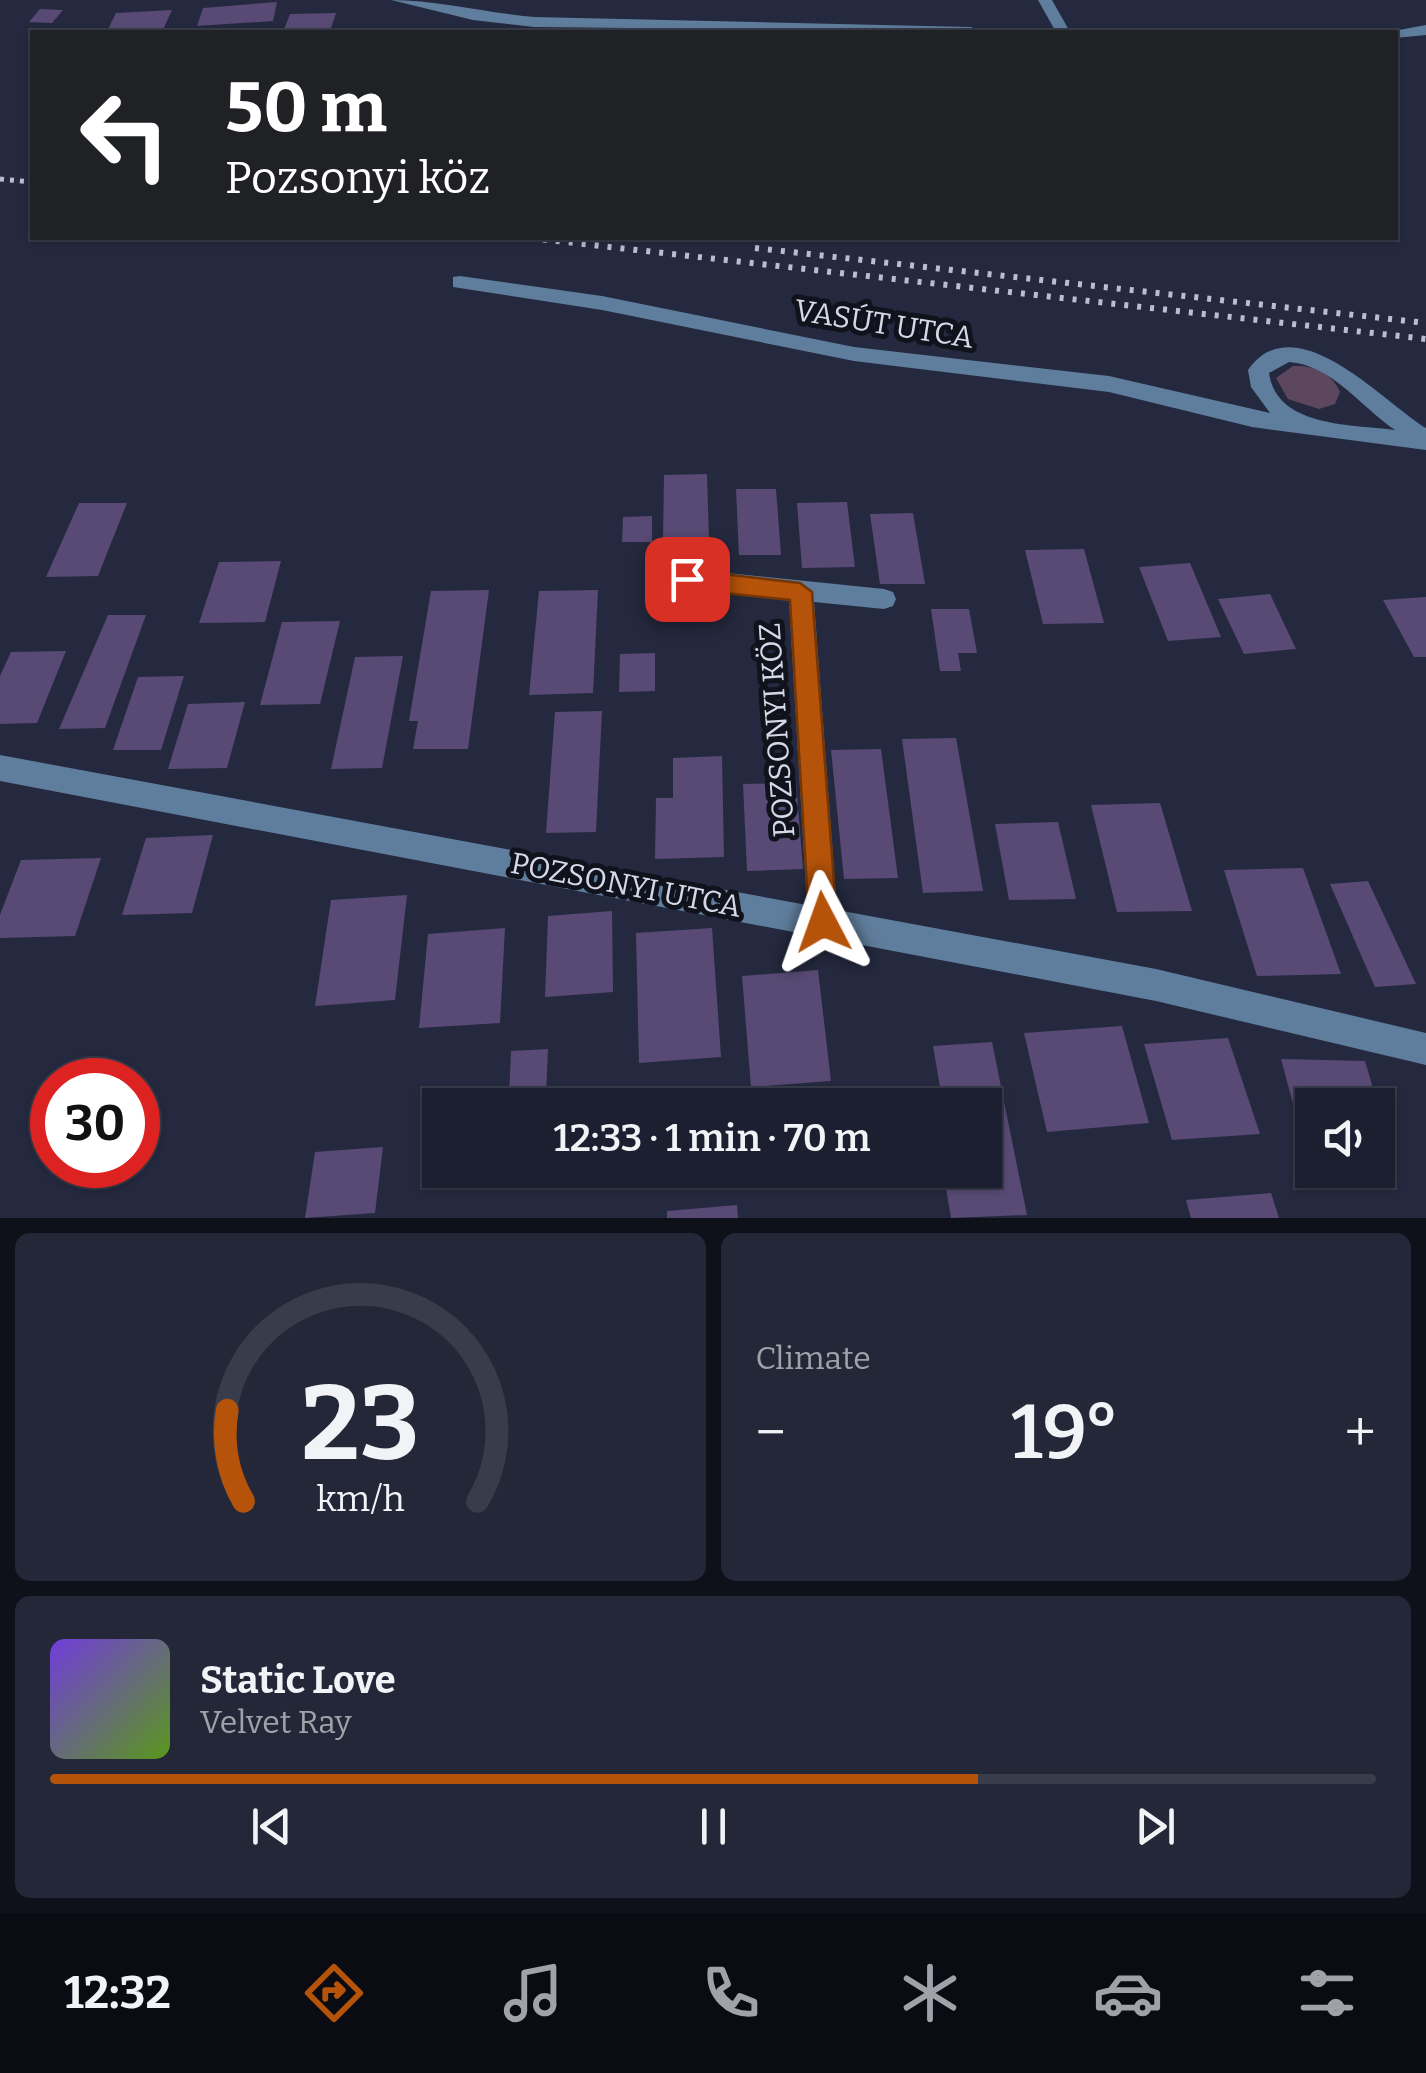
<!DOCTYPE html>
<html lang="en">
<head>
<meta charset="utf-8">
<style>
  body { margin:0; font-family:Bitter,serif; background:#242737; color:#f1f3f6; height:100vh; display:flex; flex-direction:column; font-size:38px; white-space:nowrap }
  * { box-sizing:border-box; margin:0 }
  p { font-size:32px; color:#a0a2aa }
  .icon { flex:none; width:55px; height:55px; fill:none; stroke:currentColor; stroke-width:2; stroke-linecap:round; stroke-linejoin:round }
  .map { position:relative; height:1218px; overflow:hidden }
  .side { display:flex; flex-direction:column; gap:15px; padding:15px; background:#0f111a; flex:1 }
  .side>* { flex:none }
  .banner { position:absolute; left:30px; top:30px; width:1368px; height:210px; border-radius:0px; box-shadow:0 2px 8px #0004,0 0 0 2px #393d4b; background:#202124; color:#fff; overflow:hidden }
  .tools { position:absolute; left:1295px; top:1088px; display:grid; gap:20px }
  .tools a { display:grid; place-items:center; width:100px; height:100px; border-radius:0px; background:#1b1f2f; box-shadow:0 2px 8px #0004,0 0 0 2px #393d4b; font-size:50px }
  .speed { position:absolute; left:30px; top:1058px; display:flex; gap:20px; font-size:50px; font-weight:700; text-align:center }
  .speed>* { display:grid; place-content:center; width:130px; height:130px; border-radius:50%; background:#1b1f2f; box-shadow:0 2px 8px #0004,0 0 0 2px #393d4b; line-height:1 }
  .speed .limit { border:15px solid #d22; background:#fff; color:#111 }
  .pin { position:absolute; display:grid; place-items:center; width:85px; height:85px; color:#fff; margin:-42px; border-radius:20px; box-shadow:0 5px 15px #0006 }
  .me { position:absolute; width:110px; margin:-55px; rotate:356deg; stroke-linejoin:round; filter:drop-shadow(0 0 8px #0008) }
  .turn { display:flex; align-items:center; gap:35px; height:210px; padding:0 30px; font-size:45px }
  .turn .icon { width:130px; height:130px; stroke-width:2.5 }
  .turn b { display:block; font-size:70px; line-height:85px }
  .big { font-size:75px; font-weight:600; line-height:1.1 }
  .side .tile { flex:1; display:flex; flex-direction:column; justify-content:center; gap:15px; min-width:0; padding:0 35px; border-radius:15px; background:#242737 }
  .side .dial { align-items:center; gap:0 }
  .dial svg { height:260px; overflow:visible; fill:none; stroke:#393d4b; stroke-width:7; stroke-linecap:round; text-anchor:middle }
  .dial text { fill:#f1f3f6; stroke:none }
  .song { display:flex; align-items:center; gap:30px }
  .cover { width:120px; height:120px; border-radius:15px; background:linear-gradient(135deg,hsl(260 70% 55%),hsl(90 70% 35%)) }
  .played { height:10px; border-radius:5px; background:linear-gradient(90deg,#b45309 70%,#393d4b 70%) }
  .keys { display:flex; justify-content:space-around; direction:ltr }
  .heat { display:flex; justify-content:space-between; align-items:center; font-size:55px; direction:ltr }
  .side .tiles { flex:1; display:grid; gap:15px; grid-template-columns:1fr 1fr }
  .tile:last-child { grid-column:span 2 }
  .trip { position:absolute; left:422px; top:1088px; width:580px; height:100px; border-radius:0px; background:#1b1f2f; box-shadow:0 2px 8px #0004,0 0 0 2px #393d4b; font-weight:600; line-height:100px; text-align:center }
  .menu { display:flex; height:160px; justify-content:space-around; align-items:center; background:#0b0c13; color:#a0a2aa }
  .menu .icon { width:70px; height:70px }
  .menu .selected { color:#b45309 }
  .menu b { font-size:45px; color:#f1f3f6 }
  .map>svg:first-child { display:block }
  .green { fill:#5d475f }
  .building { fill:#584a74 }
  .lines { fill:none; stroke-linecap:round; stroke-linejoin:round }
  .minor { fill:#5f7d9c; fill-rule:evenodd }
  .rail-far1 { stroke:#bbbece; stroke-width:5; stroke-dasharray:4 6; stroke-linecap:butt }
  .rail { stroke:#bbbece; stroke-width:6; stroke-dasharray:4 9; stroke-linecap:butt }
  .route { fill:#b45309; stroke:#753606; stroke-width:2.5 }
  .labels { text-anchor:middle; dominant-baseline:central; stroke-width:10; stroke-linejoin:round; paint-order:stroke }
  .street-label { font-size:30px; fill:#d5d8e7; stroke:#10131c }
</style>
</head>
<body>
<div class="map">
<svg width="1426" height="1218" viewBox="0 0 1426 1218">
  <rect width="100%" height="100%" fill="#24293f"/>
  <path class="green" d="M 1293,366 C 1313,365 1331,372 1340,392 L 1335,404 L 1319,409 L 1288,399 L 1276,378 Z"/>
  <g class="building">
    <polygon points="277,2 273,21 197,26 203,8"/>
    <polygon points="40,9 63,10 52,23 29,22"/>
    <polygon points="172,10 162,32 107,31 116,13"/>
    <polygon points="336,13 330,31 283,32 290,14"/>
    <polygon points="707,474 709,541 663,542 664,475"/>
    <polygon points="736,489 776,489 781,555 739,555"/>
    <polygon points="847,502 855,567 802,568 797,503"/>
    <polygon points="79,503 127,503 98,576 46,577"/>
    <polygon points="913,513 925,584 880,584 870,514"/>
    <polygon points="652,516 652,542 622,542 623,517"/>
    <polygon points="1084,549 1104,623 1043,624 1025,550"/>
    <polygon points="281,561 265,622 199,623 219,562"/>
    <polygon points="1190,563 1221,637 1168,641 1139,567"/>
    <polygon points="489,590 468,749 413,749 418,721 409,721 431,591"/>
    <polygon points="598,590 593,693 529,695 539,591"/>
    <polygon points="1270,594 1296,649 1244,654 1218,599"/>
    <polygon points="1426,597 1426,657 1414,657 1383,600"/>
    <polygon points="931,609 969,609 977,653 958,653 961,671 940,671"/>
    <polygon points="108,615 146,615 105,728 59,729"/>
    <polygon points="340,621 320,704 260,705 282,622"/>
    <polygon points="66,651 37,723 0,724 0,676 11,652"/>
    <polygon points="655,653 655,691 619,692 620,654"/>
    <polygon points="403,656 382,768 331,769 355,657"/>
    <polygon points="184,676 161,750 113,750 138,677"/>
    <polygon points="245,702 227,768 168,769 188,704"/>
    <polygon points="602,711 596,832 546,833 555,712"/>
    <polygon points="956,738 983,891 923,893 902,739"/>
    <polygon points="881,749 898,878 844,879 831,750"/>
    <polygon points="722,756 724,857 655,859 656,798 673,798 673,758"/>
    <polygon points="796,783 803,869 747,871 743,784"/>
    <polygon points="1160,803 1192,911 1117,912 1091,805"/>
    <polygon points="1058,822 1076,899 1009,900 995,824"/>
    <polygon points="213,835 192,913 122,915 146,838"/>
    <polygon points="101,858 75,936 0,938 0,915 21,860"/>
    <polygon points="1303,868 1341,974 1257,976 1224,870"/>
    <polygon points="1368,881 1416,984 1375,987 1330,884"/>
    <polygon points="407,895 395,1000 315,1006 331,900"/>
    <polygon points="612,911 613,992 545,997 548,916"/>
    <polygon points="505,928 500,1023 419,1028 428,934"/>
    <polygon points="712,928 721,1057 639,1063 636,933"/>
    <polygon points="818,970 831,1081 751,1087 742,976"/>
    <polygon points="1122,1026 1149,1123 1047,1132 1024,1033"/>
    <polygon points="1228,1038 1260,1134 1172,1140 1144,1044"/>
    <polygon points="992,1042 1027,1215 951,1218 943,1170 985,1170 985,1105 943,1105 933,1046"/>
    <polygon points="548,1049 546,1095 509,1098 511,1051"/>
    <polygon points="1281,1059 1365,1061 1378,1105 1312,1105 1312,1115 1296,1115"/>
    <polygon points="1378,1105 1397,1167 1378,1166"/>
    <polygon points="383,1147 375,1213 305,1218 315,1152"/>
    <polygon points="1271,1193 1279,1218 1191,1218 1186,1200"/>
    <polygon points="737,1205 738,1218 667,1218 667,1211"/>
  </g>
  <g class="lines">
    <g class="minor">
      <path d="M 391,0 C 438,0 486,13 534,17 L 971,27 L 979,32 L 534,27 L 473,20 Z"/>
      <polygon points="1038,0 1052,0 1070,32 1056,32"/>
      <polygon points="1426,25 1426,35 1395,38 1395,32 1388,32"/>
      <path d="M 460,276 L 602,296 L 854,347 L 1109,376 L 1270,413 L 1251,387 L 1248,370 C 1295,303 1383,402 1426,428 L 1426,450 L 1252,427 L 1109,392 L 854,361 L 602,310 L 453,287 L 453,277 ZM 1289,362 C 1332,365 1361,407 1395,430 C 1352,424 1277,428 1269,373 Z"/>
      <polygon points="687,569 884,589 893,592 896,599 893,606 884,609 814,602 837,910 1156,969 1426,1033 1426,1065 1156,1001 0,781 0,755 807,905 789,600 687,589 678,586 675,579 678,572"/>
    </g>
    <polyline class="rail-far1" points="0,179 32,182"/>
    <g class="rail">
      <polyline points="530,238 1426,339"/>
      <polyline points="755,248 1426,323"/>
    </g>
  </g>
  <polygon class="route" points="687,570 800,583 812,592 837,922 833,932 823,936 813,932 809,922 790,600 687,589 676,579"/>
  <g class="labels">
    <g class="street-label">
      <text transform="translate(884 324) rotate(9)">VASÚT UTCA</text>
      <text transform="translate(777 730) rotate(-94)">POZSONYI KÖZ</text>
      <text transform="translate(626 885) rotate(11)">POZSONYI UTCA</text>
    </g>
  </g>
</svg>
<div class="tools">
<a><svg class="icon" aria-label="sound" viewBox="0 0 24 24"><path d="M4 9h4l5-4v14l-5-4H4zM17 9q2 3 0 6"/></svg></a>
</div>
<div class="speed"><div class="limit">30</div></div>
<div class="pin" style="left:687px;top:579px;background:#d93025"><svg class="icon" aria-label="arrive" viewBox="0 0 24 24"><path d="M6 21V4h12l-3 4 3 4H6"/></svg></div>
<svg class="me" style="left:823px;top:922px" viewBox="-20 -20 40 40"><path d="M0-17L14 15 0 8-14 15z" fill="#b45309" stroke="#fff" stroke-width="4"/></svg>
<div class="trip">12:33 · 1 min · 70 m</div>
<div class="banner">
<div class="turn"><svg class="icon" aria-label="left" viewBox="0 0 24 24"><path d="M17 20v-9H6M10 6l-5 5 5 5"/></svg><div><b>50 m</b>Pozsonyi köz</div></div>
</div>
</div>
<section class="side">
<div class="tiles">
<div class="tile dial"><svg viewBox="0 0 100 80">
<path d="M14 69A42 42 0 1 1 86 69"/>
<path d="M14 69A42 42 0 0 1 9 41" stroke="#b45309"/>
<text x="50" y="56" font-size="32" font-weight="700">23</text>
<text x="50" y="72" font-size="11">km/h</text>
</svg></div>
<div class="tile"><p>Climate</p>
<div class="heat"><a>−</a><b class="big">19°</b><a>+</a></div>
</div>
<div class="tile">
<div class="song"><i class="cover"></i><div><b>Static Love</b><p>Velvet Ray</p></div></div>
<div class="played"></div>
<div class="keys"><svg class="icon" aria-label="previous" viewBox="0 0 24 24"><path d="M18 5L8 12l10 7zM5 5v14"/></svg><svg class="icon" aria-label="pause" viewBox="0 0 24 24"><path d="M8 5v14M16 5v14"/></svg><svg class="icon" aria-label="next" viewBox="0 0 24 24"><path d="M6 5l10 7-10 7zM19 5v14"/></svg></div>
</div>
</div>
</section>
<nav class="menu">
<b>12:32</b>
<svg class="icon selected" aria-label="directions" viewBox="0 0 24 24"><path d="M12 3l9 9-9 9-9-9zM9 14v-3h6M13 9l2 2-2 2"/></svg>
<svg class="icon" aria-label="music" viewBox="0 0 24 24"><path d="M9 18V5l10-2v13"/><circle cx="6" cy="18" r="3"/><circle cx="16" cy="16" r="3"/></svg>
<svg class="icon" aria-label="phone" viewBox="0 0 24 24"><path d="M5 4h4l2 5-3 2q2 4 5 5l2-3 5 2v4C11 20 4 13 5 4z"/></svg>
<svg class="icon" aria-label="climate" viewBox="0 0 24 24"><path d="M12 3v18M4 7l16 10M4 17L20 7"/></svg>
<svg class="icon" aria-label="car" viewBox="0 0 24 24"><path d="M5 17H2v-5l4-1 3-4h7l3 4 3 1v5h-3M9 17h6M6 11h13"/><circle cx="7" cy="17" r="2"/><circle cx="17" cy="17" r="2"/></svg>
<svg class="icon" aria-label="filters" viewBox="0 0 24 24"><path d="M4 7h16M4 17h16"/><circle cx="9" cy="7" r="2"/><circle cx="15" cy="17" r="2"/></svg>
</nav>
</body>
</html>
